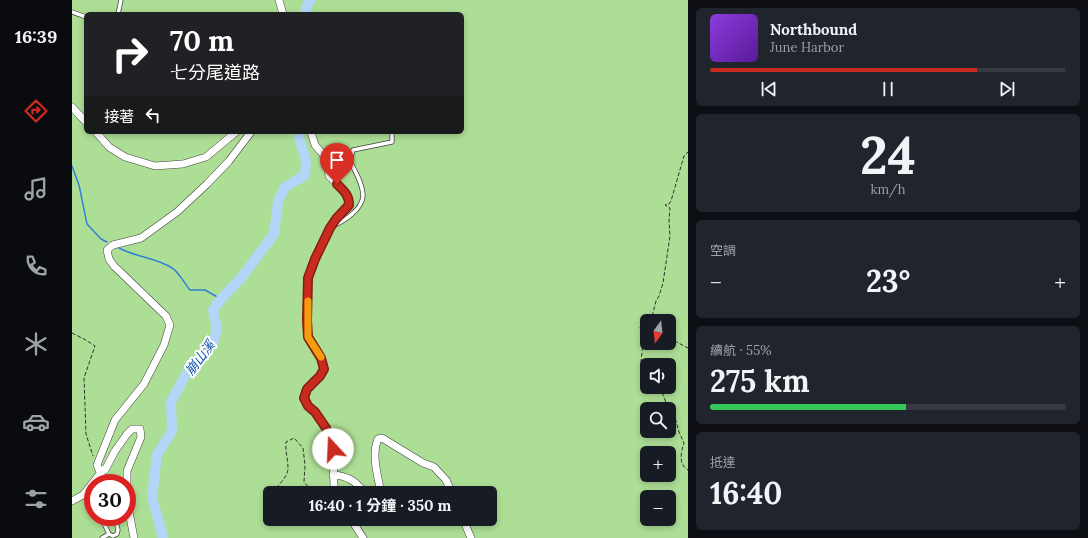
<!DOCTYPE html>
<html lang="zh-TW">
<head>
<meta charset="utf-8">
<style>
  body { margin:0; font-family:Lora,"Noto Sans TC",serif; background:#20242c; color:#f1f3f6; height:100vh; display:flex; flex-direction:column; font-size:15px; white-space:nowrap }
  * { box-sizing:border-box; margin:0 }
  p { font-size:13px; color:#9ea1a6 }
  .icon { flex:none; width:22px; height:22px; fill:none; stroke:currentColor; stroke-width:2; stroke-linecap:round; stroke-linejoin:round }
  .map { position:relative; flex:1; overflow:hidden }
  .sheet { display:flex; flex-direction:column; gap:8px; padding:8px; background:#0d0f14; width:400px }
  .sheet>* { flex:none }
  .hud { position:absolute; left:12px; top:12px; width:380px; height:122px; border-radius:6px; box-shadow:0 2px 6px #0003; background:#202124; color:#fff; overflow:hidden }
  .needle { width:26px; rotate:195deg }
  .controls { position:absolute; left:568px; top:314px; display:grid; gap:8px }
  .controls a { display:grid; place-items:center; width:36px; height:36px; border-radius:6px; background:#171b24; box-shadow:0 2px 6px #0003; font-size:20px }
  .speed { position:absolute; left:12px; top:474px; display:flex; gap:8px; font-size:20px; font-weight:700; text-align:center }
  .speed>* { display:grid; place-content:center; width:52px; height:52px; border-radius:50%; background:#171b24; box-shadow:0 2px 6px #0003; line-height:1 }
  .speed .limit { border:6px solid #d22; background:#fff; color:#111 }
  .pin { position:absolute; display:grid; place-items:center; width:34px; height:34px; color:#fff; margin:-41px -17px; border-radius:50% 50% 50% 0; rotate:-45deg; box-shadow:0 0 4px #0007 }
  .pin .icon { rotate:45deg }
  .me { position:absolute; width:44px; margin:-22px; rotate:340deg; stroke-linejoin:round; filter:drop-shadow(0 0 3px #0008) }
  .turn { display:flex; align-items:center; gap:14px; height:84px; padding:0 20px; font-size:18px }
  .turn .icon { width:52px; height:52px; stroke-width:2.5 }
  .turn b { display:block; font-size:28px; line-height:34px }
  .then { display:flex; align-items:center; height:38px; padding:0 20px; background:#0003; gap:8px; font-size:15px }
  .big { font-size:30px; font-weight:700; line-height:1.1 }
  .sheet .card { flex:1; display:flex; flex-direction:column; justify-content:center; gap:6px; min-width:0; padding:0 14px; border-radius:6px; background:#20242c }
  .sheet .dial { align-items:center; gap:0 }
  .dial b { font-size:52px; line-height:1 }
  .song { display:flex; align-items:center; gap:12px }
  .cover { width:48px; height:48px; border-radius:6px; background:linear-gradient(135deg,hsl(270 70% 55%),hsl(270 70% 35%)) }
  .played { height:4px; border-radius:2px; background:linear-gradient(90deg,#c82b1e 75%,#363941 75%) }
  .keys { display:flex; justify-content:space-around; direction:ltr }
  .heat { display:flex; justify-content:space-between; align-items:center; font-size:22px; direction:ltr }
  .charge { height:6px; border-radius:3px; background:linear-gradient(90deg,#34c759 55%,#363941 0) }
  .trip { position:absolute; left:191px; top:486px; width:234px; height:40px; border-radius:6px; background:#171b24; box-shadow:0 2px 6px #0003; font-weight:700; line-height:40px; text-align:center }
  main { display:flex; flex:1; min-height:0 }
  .tab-bar { display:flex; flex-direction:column; width:72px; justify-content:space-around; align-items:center; background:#090b0e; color:#9ea1a6 }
  .tab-bar .icon { width:28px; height:28px }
  .tab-bar .on { color:#c82b1e }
  .tab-bar b { font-size:18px; color:#f1f3f6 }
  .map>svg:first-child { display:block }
  .forest { fill:#adde95; fill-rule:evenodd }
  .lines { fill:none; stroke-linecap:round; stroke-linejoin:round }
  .stream { stroke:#3480d5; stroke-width:1.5 }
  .river { stroke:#b2d6fa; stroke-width:10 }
  .lane-casing { stroke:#424242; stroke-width:5 }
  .street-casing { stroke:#424242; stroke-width:8 }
  .path { stroke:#313131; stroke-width:1; stroke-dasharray:4 2; stroke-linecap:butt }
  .lane { stroke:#fff; stroke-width:3.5 }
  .street { stroke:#fff; stroke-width:7 }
  .route-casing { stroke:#821c14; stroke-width:10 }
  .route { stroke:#c82b1e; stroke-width:7 }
  .slow { stroke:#f59e0b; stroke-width:7 }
  .labels { text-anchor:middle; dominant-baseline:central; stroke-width:4; stroke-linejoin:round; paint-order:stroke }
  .water-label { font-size:13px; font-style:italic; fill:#1052a9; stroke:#fff }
</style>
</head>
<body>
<main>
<nav class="tab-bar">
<b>16:39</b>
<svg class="icon on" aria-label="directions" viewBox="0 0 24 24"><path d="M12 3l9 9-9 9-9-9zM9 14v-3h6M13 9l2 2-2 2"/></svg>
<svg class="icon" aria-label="music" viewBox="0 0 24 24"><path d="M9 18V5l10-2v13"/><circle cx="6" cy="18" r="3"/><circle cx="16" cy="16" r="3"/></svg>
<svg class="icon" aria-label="phone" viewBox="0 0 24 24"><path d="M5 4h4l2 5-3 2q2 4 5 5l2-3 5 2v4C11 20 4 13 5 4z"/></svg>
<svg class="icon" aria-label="climate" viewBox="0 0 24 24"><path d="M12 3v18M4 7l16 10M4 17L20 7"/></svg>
<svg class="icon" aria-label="car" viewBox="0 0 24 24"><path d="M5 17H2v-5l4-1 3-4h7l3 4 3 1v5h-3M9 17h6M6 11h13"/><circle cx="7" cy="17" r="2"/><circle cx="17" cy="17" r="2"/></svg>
<svg class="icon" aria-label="filters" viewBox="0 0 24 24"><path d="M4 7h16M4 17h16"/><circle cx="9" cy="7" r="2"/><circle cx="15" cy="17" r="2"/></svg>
</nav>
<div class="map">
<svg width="616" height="538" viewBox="0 0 616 538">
  <rect width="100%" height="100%" fill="#fffef0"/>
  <path class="forest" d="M 0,0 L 616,0 L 616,538 L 0,538 ZM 14,14 L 390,14 L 390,132 L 14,132 ZM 575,321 L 597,321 L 597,343 L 575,343 ZM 575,365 L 597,365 L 597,387 L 575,387 ZM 575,409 L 597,409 L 597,431 L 575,431 ZM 575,453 L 597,453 L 597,475 L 575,475 ZM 21,483 L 55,483 L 55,517 L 21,517 ZM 198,493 L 418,493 L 418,519 L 198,519 ZM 575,497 L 597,497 L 597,519 L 575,519 Z"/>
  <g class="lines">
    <g class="stream">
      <polyline points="0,166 7,185 15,224 29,239 35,242"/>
      <path d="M 47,248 C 64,257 84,258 100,268 C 106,271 113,284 118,290 L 133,290 L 149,299"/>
    </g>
    <g class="river">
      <polyline points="233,14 235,5 239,0"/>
      <polyline points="91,538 80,497 85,455 100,431 99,402 117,369 141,344 145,329 141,310 149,299 169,278 202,234 206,202 212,188 233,175 234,160 227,138 228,132"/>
    </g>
    <defs>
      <g id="lane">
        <polyline points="0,12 14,17"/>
        <polyline points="46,14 49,0"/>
        <path d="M 261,226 C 272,221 290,210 291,196 C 291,184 283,171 278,161 L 281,150 L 320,142 L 320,132"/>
        <polyline points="31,471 31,477 34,483"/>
        <polyline points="29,517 37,534 41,536 45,534 46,530 43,517"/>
        <polyline points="30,538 37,534"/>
      </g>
      <g id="street">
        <polyline points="207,0 211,14"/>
        <polyline points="0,107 14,122"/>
        <polyline points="24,132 37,147 53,157 83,166 111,164 134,157 164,132"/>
        <polyline points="239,132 243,145 255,159 257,176 273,192 277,199 277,205 264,219 258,228 243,259 236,278 235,320 236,337 249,358 252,369 248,376 235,389 233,398 236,406 243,411 253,428 261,449 262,487 265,493"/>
        <path d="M 261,475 C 278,476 283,482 294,493"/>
        <polyline points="55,483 55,471 69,437 68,429 60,429 55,434 43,451 33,470 27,470 25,465 43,420 72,384 92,345 98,325 94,316 42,266 37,259 35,250 41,245 69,238 105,212 135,184 157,161 179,132"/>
        <path d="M 309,493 C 306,477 299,454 306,439 L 310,438 L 351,463 L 362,467 L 374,480 L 380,493"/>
        <polyline points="0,501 11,495 31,470"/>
        <polyline points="55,501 62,538"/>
        <polyline points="279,519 291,538"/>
        <polyline points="391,519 399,538"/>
      </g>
    </defs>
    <use href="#lane" class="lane-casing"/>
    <use href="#street" class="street-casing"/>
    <g class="path">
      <polyline points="570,322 575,327"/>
      <polyline points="0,333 12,339 23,346 12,378 14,434 21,456"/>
      <polyline points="597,338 616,348"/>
      <polyline points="575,366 569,361 571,344 573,341 568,328 570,322 578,317 581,313 584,301 587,296 591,283 598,236 597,221 598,208 593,205 597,204 599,201 612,156 616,152"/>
      <path d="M 588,387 L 595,405 L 601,410 L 607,432 L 612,443 C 609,452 606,464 616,470"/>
      <path d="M 201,493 C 205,485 216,478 216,468 C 216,459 213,451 214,442 L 222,438 L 231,448 L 233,465 L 232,482 C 239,492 247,488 258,492"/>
    </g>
    <use href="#lane" class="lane"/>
    <use href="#street" class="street"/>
  </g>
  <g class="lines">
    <defs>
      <path id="route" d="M 261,449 L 254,428 L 243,412 L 236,406 L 232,398 L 235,389 L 248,376 L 252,369 L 249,358 L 236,337 L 235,320 L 236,278 L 243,259 L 258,228 L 264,219 L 277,205 C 277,195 272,191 265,184"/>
    </defs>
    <use href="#route" class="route-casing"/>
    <use href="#route" class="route"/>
    <polyline class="slow" points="236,301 236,337 249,357"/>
  </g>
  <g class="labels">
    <g class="water-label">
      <text transform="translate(128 358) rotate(-53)">崩山溪</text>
    </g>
  </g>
</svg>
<div class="controls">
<a><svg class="needle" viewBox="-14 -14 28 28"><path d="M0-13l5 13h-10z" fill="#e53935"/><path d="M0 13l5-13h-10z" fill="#9ea1a6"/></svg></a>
<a><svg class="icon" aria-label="sound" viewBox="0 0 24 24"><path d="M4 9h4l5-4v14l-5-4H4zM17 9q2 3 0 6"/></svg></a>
<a><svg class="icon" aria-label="search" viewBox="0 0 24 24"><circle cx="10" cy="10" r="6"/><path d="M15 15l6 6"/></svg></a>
<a>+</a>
<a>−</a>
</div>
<div class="speed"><div class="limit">30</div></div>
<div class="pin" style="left:265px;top:184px;background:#d93025"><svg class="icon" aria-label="arrive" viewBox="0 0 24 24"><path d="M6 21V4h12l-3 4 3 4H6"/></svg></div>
<svg class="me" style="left:261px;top:449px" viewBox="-20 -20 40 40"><circle r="19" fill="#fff"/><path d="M0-13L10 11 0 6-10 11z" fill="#c82b1e"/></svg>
<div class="trip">16:40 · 1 分鐘 · 350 m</div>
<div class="hud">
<div class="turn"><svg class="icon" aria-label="right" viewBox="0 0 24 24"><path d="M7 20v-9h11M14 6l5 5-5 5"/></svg><div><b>70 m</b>七分尾道路</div></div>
<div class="then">接著<svg class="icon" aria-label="left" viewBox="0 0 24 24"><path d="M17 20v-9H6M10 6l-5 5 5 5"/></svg></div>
</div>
</div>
<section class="sheet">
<div class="card">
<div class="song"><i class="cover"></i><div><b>Northbound</b><p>June Harbor</p></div></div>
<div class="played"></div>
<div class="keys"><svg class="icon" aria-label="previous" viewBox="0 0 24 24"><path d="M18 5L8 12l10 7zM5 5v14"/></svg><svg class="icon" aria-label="pause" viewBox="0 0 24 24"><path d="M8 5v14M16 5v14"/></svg><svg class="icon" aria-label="next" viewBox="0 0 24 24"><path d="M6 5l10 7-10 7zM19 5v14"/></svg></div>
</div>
<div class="card dial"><b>24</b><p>km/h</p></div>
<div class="card"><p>空調</p>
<div class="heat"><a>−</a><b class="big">23°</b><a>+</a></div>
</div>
<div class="card"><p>續航 · 55%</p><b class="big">275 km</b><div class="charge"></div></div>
<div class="card"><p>抵達</p><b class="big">16:40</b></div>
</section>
</main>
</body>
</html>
